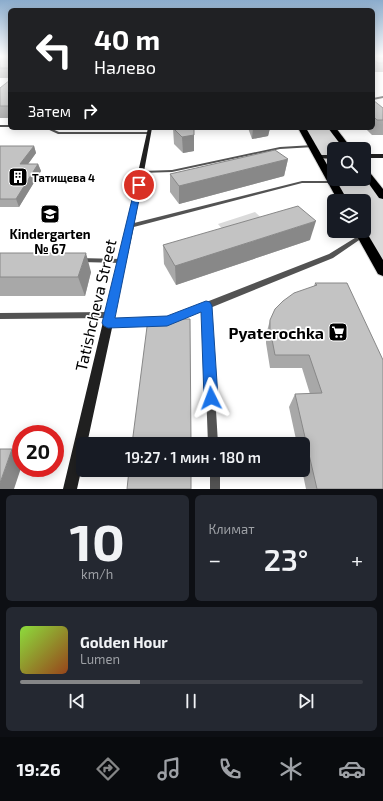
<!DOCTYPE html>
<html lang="ru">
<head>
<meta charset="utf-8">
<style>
  body { margin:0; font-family:"Exo 2",sans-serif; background:#242831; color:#f1f3f6; height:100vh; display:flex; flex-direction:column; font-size:15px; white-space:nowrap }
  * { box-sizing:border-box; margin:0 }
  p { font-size:13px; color:#9ea1a6 }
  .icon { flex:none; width:22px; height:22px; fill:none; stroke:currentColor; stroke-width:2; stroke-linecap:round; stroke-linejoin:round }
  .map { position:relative; height:489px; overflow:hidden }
  .details { display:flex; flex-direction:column; gap:6px; padding:6px; background:#0d0f14; flex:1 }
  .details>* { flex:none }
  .guide { position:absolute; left:8px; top:8px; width:367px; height:122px; border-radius:6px; box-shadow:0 2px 10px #0003; background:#202124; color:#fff; overflow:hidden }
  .buttons { position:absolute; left:327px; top:142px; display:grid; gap:8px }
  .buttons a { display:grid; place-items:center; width:44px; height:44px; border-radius:6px; background:#171b24; box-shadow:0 2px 10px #0003; font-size:20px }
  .speed { position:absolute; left:12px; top:425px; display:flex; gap:8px; font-size:20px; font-weight:700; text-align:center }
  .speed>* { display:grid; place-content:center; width:52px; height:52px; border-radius:50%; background:#171b24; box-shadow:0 2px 10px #0003; line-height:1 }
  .speed .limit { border:6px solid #d22; background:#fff; color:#111 }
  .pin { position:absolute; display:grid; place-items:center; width:34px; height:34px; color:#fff; margin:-17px; border:2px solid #fff; border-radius:50%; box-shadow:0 1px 4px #0007 }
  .me { position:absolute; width:44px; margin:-22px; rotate:357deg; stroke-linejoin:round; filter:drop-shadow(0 0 3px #0008) }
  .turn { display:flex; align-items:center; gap:14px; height:84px; padding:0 20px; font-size:18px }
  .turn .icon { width:52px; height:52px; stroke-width:2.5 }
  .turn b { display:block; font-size:28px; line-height:34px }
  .then { display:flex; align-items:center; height:38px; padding:0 20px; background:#0003; gap:8px; font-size:15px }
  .big { font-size:30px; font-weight:600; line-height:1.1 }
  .details .card { flex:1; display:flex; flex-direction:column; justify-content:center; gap:6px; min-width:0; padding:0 14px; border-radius:6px; background:#242831 }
  .details .dial { align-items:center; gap:0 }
  .dial b { font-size:52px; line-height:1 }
  .song { display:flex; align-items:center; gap:12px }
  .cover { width:48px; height:48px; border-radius:6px; background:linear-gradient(135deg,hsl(90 70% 55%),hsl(20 70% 35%)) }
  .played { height:4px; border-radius:2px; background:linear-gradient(90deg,#858687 35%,#363941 35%) }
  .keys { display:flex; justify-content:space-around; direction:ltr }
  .heat { display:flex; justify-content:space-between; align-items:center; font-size:22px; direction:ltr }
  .details .tiles { flex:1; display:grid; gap:6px; grid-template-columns:1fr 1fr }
  .card:last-child { grid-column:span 2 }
  .trip { position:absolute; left:76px; top:437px; width:234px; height:40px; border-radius:6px; background:#171b24; box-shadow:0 2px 10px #0003; font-weight:600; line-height:40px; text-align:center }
  .dock { display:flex; height:64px; justify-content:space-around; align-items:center; background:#090b0e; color:#9ea1a6 }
  .dock .icon { width:28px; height:28px }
  .dock .active { color:#858687 }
  .dock b { font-size:18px; color:#f1f3f6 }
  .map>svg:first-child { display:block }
  .green { fill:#dadada }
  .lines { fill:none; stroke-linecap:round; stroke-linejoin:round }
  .highway-casing { stroke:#dbdbdb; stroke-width:2 }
  .lane { fill:#535353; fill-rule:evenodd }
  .secondary { fill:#202020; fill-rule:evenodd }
  .highway { fill:#000; fill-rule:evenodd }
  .wall { fill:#a8a8a8 }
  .shaded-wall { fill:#888 }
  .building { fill:#c3c3c3; stroke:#888 }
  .route { fill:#1a73e8; stroke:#114b97 }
  .labels { text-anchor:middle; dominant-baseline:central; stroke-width:3.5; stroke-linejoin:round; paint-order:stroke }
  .far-poi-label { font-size:11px; font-weight:bold; fill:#000; stroke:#fff; text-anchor:start }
  .poi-label { font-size:13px; font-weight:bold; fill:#000; stroke:#fff }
  .near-street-label { font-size:16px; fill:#000; stroke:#fff }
  .near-poi-label { font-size:16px; font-weight:bold; fill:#000; stroke:#fff; text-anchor:end }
</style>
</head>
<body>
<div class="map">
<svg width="383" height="489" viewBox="0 0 383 489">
  <rect width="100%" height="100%" fill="#fff"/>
  <g class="green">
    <polygon points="302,128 331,128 347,149 334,149 334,179 364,179 364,171 383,196 383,270 364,231 364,201 343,201"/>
    <polygon points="255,212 267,223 228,236 218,224"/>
  </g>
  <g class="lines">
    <defs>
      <g id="highway">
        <polygon points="298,128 306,128 348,201 338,201"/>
        <polygon points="328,128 336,128 352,149 344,149"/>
        <polygon points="364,168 367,169 383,189 383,199 379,198 364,177"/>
        <polygon points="364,228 383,260 383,276 378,274 354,231 364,231"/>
      </g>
    </defs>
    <use href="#highway" class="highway-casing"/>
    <g class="lane">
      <polygon points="383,96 383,98 373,100 373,98"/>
      <rect x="0" y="125" width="10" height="2"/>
      <polygon points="45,128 50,128 59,132 148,132 150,133 148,134 58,134"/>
      <polygon points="313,145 314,145 314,147 280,149 172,172 141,173 139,172 141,171 172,170 280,147"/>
      <polygon points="302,181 333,181 335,182 333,183 302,183 130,228 127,226 130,224"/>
      <polygon points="363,233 366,235 365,236 333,258 210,308 218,444 208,444 203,310 166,324 163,323 162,321 163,319 329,254"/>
      <polygon points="78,258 122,259 124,259 125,261 124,263 122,263 80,262 78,262 77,260"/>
      <polygon points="109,312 112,313 113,315 112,317 109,318 0,319 0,313"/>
      <polygon points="154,318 157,319 158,321 157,323 154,324 108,326 105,325 104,323 105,321 108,320"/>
      <rect x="210" y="470" width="10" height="19"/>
    </g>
    <g class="secondary">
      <polygon points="148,128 152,128 134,226 87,444 83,444 83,462 77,489 63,489 126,226"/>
      <rect x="364" y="154" width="19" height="4"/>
      <polygon points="319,155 334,155 334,159 317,158 316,157"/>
    </g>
    <use href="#highway" class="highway"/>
  </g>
  <g class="wall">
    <rect x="0" y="56" width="10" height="22"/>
    <polygon points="373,56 383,56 383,72 375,72 373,71"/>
    <polygon points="10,80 10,118 0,118 0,88"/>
    <polygon points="373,100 383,108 383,135 372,135 365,128 373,128"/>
    <polygon points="173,128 194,128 194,151 183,153 174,144"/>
    <polygon points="248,128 270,128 268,136 252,139"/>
    <polygon points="0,146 34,146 36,153 28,164 38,164 41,171 19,207 0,207"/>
    <polygon points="288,159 284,176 179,204 170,192 170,174"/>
    <polygon points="310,240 176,285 164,264 163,245"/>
    <polygon points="0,253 91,272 85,296 0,296"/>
    <polygon points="315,283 347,283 383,489 306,489 302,470 303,470 303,444 297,444 289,407 295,394 310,394 302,368 270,368 266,343 266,335 270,320 314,286"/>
  </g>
  <g class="shaded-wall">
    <polygon points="194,128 194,151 183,153 182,137"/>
    <polygon points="253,128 270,128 268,136 252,139"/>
    <polygon points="34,146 36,153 23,171 20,164"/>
    <polygon points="288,159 284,176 179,204 179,186"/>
    <polygon points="38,164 41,171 19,207 16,199"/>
    <polygon points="316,221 310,240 176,285 175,266"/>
    <polygon points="86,253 91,272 85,296 78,277"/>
    <polygon points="12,449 21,457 21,468 14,489 0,489 0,483"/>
  </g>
  <g class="building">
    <rect x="0" y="56" width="10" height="12"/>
    <polygon points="373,56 375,56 376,58 383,58 383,63 378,63 373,59"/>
    <polygon points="10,80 10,106 0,106 0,88"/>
    <polygon points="373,100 383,108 383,120 377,120 373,116"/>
    <polygon points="173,128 194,128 194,135 182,137"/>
    <polygon points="0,146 34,146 20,164 38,164 16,199 0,199"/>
    <polygon points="275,150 288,159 179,186 170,174"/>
    <polygon points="298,206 316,221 175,266 163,245"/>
    <polygon points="0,253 86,253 78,277 0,277"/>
    <polygon points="315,283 347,283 383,360 383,489 317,489 295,394 322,393 309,355 275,355 270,329 270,320 275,309 283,301 294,293 317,285"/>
    <polygon points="148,319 190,319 191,444 132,444"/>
    <polygon points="0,449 12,449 0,483"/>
    <polygon points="129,470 191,470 191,489 127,489"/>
  </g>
  <linearGradient id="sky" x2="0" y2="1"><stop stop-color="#8baccc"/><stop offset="0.45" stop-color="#fff"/><stop offset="1" stop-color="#fff" stop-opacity="0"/></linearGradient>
  <rect width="383" height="125" fill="url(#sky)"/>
  <polygon class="route" points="136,183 139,183 142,185 115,318 167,316 206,301 210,302 212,306 218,398 216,403 211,405 206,403 204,398 201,312 167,326 108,328 104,326 102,323"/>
  <defs>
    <symbol id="building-square" viewBox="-11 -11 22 22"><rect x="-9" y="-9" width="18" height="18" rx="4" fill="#000" stroke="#fff"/><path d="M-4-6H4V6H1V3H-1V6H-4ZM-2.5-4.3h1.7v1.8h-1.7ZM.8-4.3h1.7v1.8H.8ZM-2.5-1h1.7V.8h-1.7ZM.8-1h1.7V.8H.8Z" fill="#fff"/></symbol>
    <symbol id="school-square" viewBox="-11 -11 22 22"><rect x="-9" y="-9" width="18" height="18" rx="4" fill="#000" stroke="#fff"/><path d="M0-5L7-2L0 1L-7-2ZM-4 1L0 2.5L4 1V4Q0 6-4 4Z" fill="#fff"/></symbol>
    <symbol id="supermarket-square" viewBox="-11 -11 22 22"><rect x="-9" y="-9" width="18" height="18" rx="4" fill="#000" stroke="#fff"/><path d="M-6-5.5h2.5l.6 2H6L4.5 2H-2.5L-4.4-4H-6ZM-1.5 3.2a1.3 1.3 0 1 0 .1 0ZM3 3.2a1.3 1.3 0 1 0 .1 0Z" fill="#fff"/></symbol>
  </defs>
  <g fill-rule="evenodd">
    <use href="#building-square" x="7" y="166" width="22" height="22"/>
    <use href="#school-square" x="39" y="203" width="22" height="22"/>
    <use href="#supermarket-square" x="327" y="321" width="22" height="22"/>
  </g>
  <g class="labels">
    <g class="far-poi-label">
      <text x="32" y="177">Татищева 4</text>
    </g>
    <g class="poi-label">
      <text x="50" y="234">Kindergarten<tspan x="50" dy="15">№ 67</tspan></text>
    </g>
    <g class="near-street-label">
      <text transform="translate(95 305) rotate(-77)">Tatishcheva Street</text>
    </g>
    <g class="near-poi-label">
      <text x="324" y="332">Pyaterochka</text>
    </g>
  </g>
</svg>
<div class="buttons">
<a><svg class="icon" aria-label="search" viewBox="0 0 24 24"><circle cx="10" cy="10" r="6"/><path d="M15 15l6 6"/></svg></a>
<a><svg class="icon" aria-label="layers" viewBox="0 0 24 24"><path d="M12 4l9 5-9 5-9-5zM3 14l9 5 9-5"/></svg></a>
</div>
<div class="speed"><div class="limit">20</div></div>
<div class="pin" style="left:139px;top:185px;background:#d93025"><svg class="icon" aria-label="arrive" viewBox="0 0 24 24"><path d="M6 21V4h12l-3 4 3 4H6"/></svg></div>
<svg class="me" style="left:211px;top:398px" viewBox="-20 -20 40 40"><path d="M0-17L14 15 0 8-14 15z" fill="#1a73e8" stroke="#fff" stroke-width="4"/></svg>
<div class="trip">19:27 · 1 мин · 180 m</div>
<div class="guide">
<div class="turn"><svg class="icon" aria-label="left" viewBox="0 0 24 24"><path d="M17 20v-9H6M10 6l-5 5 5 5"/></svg><div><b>40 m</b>Налево</div></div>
<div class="then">Затем<svg class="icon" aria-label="right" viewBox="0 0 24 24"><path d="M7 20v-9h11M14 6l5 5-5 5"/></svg></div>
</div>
</div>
<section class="details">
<div class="tiles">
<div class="card dial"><b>10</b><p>km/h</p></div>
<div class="card"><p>Климат</p>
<div class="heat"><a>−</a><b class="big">23°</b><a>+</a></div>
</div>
<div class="card">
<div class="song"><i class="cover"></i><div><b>Golden Hour</b><p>Lumen</p></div></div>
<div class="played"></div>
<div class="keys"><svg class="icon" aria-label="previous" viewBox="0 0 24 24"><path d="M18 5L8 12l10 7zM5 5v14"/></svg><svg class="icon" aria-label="pause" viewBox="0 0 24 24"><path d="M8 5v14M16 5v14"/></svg><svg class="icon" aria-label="next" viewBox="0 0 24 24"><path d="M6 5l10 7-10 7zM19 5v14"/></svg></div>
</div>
</div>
</section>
<nav class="dock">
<b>19:26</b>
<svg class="icon active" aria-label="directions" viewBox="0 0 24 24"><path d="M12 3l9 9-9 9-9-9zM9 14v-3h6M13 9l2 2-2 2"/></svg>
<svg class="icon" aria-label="music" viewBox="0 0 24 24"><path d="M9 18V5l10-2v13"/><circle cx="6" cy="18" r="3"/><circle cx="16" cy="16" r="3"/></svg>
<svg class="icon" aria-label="phone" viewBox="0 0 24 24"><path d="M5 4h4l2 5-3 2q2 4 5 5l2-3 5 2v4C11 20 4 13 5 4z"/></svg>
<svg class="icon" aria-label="climate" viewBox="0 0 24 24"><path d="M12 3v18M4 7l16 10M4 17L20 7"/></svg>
<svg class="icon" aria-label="car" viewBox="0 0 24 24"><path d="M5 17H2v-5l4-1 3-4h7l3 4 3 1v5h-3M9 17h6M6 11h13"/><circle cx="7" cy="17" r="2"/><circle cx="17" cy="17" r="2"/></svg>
</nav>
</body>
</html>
